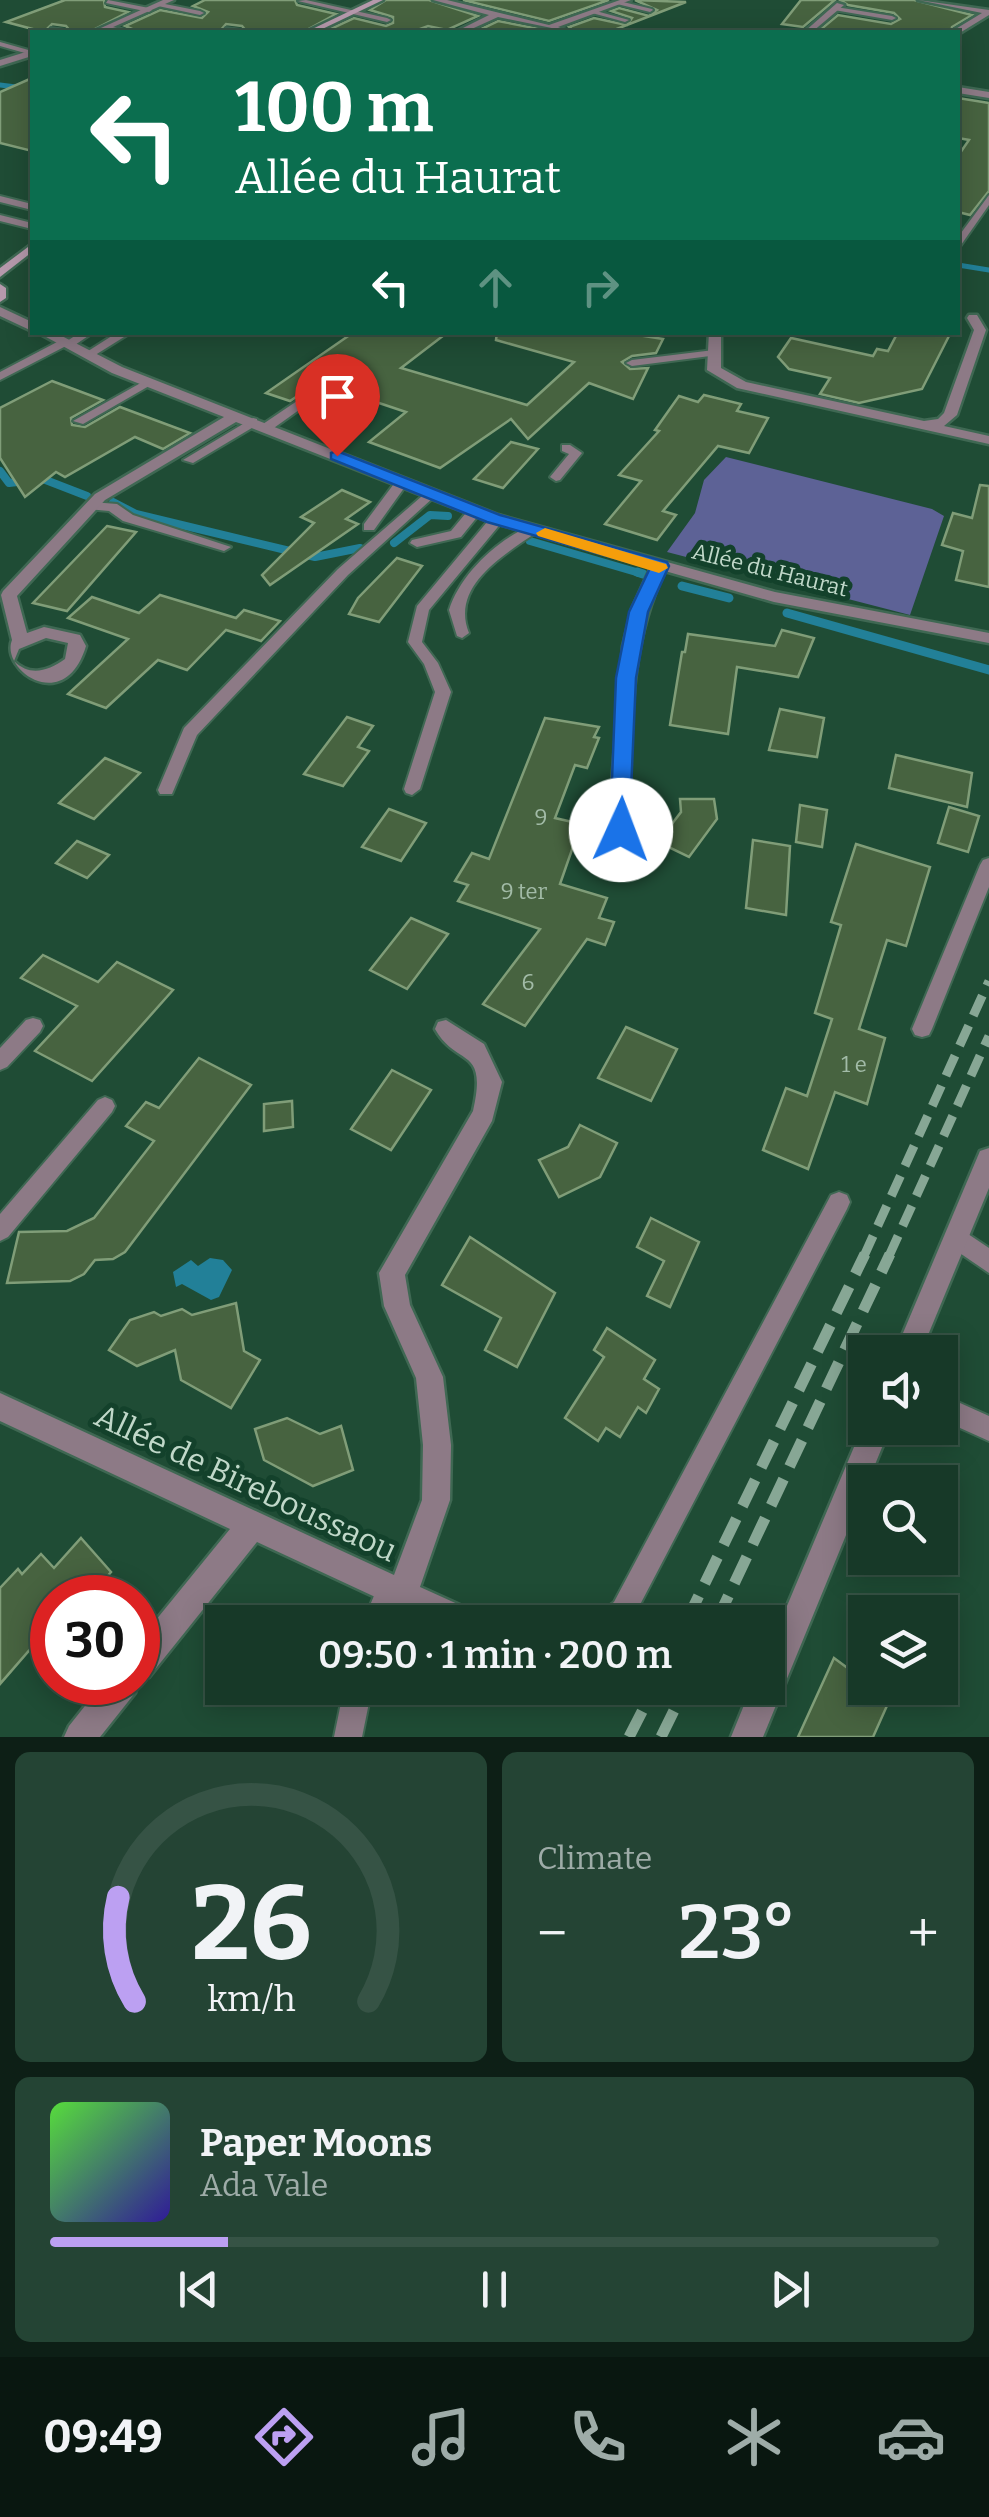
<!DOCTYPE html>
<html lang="en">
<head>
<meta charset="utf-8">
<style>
  body { margin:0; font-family:Bitter,serif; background:#244434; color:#f1f3f6; height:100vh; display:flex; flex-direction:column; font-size:38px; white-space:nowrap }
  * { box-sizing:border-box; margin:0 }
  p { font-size:32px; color:#9eaca8 }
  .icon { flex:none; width:55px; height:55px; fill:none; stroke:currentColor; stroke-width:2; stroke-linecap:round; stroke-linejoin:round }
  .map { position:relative; height:1737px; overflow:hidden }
  .sheet { display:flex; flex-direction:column; gap:15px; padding:15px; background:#0d1f16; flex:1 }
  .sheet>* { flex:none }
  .top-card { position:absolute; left:30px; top:30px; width:930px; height:305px; border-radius:0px; box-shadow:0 5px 25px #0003,0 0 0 2px #365345; background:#0b6e4f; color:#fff; overflow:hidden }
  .tools { position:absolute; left:848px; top:1335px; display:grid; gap:20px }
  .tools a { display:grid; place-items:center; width:110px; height:110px; border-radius:0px; background:#173928; box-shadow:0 5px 25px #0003,0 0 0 2px #365345; font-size:50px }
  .speed { position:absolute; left:30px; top:1575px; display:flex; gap:20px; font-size:50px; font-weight:700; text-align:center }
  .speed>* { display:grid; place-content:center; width:130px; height:130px; border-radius:50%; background:#173928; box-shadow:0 5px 25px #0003,0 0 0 2px #365345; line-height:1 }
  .speed .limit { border:15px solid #d22; background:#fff; color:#111 }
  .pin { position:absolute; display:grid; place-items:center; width:85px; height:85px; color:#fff; margin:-102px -42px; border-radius:50% 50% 50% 0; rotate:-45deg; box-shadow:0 0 10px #0007 }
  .pin .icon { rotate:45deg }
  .me { position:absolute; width:110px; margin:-55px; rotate:2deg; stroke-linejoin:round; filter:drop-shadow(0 0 8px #0008) }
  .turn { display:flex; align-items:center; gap:35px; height:210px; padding:0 40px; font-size:45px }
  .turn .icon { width:130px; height:130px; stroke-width:2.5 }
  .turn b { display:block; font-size:70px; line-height:85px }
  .lanes { display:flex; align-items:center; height:95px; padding:0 40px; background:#0003; justify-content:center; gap:50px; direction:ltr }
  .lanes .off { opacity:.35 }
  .big { font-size:75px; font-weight:600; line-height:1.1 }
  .sheet .widget { flex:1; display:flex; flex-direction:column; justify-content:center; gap:15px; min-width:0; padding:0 35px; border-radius:15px; background:#244434 }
  .sheet .dial { align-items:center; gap:0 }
  .dial svg { height:260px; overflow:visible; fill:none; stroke:#365345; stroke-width:7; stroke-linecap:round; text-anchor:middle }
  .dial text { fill:#f1f3f6; stroke:none }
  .song { display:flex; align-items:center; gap:30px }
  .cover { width:120px; height:120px; border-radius:15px; background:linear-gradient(135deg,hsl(110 70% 55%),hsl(250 70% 35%)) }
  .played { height:10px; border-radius:5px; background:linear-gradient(90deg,#bca0f2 20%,#365345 20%) }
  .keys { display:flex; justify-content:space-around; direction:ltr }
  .heat { display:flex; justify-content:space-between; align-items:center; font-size:55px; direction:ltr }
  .sheet .tiles { flex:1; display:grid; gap:15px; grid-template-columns:1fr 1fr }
  .widget:last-child { grid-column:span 2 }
  .trip { position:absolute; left:205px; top:1605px; width:580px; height:100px; border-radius:0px; background:#173928; box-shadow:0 5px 25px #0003,0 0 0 2px #365345; font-weight:600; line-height:100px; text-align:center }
  .dock { display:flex; height:160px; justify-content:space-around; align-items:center; background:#091710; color:#9eaca8 }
  .dock .icon { width:70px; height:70px }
  .dock .selected { color:#bca0f2 }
  .dock b { font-size:45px; color:#f1f3f6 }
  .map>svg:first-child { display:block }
  .green { fill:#5d6296 }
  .water { fill:#228098 }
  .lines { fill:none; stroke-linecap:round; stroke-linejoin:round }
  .stream-far2 { stroke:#228098; stroke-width:5 }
  .stream-far1 { stroke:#228098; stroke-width:8 }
  .stream { stroke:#228098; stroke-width:9 }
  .building { fill:#476340; stroke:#809d78; stroke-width:2.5 }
  .service-casing { stroke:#3f6853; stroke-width:4 }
  .minor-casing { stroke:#3f6853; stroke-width:5 }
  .secondary-casing { stroke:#3f6853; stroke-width:5 }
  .service { fill:#8d7a86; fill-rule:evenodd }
  .minor { fill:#8d7a86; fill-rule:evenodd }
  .secondary { fill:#b699ac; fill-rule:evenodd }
  .rail-far1 { stroke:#87a795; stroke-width:9; stroke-dasharray:22 11; stroke-linecap:butt }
  .rail { stroke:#87a795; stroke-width:11; stroke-dasharray:29 14; stroke-linecap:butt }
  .route { fill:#1a73e8; stroke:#114b97; stroke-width:2.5 }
  .slow { fill:#f59e0b }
  .labels { text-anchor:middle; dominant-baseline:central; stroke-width:10; stroke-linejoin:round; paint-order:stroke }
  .far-street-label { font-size:22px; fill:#c0d8c9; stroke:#13412b }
  .number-label { font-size:22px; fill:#a2bba7 }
  .near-street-label { font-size:32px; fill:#c0d8c9; stroke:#13412b }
</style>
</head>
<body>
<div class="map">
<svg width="989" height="1737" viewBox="0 0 989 1737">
  <rect width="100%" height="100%" fill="#1f4c35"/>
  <polygon class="green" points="726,457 932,509 944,516 910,615 667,552 695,513 704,480"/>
  <polygon class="water" points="210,1258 223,1260 232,1270 219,1297 211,1300 182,1284 176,1287 173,1272 191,1260 198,1266"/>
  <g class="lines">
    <g class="stream-far2">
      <polyline points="0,85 32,89"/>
      <polyline points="958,265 989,270"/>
    </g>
    <g class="stream-far1">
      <polyline points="0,471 9,483 43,479 87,496"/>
      <polyline points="113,502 136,514 315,557 360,548"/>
      <polyline points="530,541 643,574"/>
      <polyline points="394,543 430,515 448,516"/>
    </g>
    <g class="stream">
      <polyline points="637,572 643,574"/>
      <polyline points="682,586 729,598"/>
      <polyline points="787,613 989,670"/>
    </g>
  </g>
  <g class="building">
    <polygon points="65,0 104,0 105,7 128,12 89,32 71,32 66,26 52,24 44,32 6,22"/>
    <polygon points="205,0 295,0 297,5 336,14 303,32 247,32 242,26 226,24 219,32 139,32 125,26 160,10 202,18 208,12 193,6"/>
    <polygon points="386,0 429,0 478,16 447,30 428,26 412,32 324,32 354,18 386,26 393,23 393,17 370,10"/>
    <polygon points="463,0 609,0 549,21"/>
    <polygon points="635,0 686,2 609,32 575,32 569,27 594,18 627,25 632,18 611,11 619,8 649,16 657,10"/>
    <polygon points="801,0 835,0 803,27 782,24"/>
    <polygon points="840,0 914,0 972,15 952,27 951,32 820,30 838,15 891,24 900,19 894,13 848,5"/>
    <polygon points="498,21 555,32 477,31"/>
    <polygon points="32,78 32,151 0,143 0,92"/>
    <polygon points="958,98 989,103 989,191 970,215 958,212 958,156 969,140 958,138"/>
    <polygon points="354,332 448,332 401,368 527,405 574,362 496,340 497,332 619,332 663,339 656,353 632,356 622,362 630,369 648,368 633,399 589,383 528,439 511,419 440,468 369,442 406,412 352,394 326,414 308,408 343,383 342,376 329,375 290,401 266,393"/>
    <polygon points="898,332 950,334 922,389 859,403 820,394 830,378 789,369 778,357 791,338 873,356 877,349 888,351"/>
    <polygon points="52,381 103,400 71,418 72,425 85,427 120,407 190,433 163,449 135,437 65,477 56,472 25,497 0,458 0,408"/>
    <polygon points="704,395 741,404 737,411 768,418 749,453 718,446 663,511 676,515 657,540 605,524 641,481 619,475 659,431 655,430 679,396 698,402"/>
    <polygon points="511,442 538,449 503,488 474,479"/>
    <polygon points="980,485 989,486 989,587 956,580 963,551 942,545 953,513 972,518"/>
    <polygon points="342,490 370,502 346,519 358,524 270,585 262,575 314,523 301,517"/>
    <polygon points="107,526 136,532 67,611 33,603"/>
    <polygon points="397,558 422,566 379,622 349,614 358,598"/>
    <polygon points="160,595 236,618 244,610 280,621 261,641 226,630 187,670 158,660 106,708 68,694 128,639 68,618 92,597 139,613"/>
    <polygon points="782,630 814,638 798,677 737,667 728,734 670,725 682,652 685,652 688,634 775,646"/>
    <polygon points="780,709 824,718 817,757 769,750"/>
    <polygon points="347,717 373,726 358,747 369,751 343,786 304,774"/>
    <polygon points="545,718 599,727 594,737 599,738 587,768 575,765 555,818 581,824 560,884 607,898 599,918 614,922 605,945 587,939 525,1026 483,1004 540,929 458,901 468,885 455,881 472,853 489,859"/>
    <polygon points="896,755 972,773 967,807 889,788"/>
    <polygon points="105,758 140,773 94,819 59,803"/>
    <polygon points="680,799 714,799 717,819 689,857 658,842 681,812"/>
    <polygon points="800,805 827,810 822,847 796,842"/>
    <polygon points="949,807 979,816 968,852 938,843"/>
    <polygon points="389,809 426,823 401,861 362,847"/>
    <polygon points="753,840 790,846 786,915 746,908"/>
    <polygon points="77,841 109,855 87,878 56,863"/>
    <polygon points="856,844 930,867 906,946 887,940 859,1029 885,1038 867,1104 835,1092 808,1169 763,1150 786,1088 807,1096 832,1019 815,1013 841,925 831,922"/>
    <polygon points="411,918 448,934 407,989 370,970"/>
    <polygon points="43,955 98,982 117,962 173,990 92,1081 35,1051 77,1006 21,978"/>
    <polygon points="626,1027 677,1049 651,1101 598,1078"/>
    <polygon points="199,1058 251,1085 125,1252 113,1259 95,1260 84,1274 70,1281 7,1283 19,1232 67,1231 94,1218 154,1141 126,1126 146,1102 159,1108"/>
    <polygon points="392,1070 431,1090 391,1150 351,1129"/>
    <polygon points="292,1101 293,1127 264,1131 264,1104"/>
    <polygon points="580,1125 617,1143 600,1177 559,1197 539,1160 568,1147"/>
    <polygon points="651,1218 699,1242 670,1307 647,1296 664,1261 637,1247"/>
    <polygon points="470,1237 555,1293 517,1367 485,1350 501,1318 442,1285"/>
    <polygon points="236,1303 244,1351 260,1360 231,1408 181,1380 175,1350 137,1366 109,1350 130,1320 154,1312 161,1316 182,1309 192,1315"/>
    <polygon points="607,1328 655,1360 644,1379 659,1389 646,1413 638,1407 620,1437 606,1428 598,1441 565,1418 604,1357 594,1350"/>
    <polygon points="287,1418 320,1434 341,1426 353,1470 313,1486 264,1460 255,1429"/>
    <polygon points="81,1538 111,1572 89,1598 52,1598 52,1624 0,1684 0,1588 18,1569 22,1574 41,1554 54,1568"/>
    <polygon points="834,1658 865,1681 865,1688 874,1688 890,1699 873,1737 798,1737"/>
  </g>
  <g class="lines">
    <defs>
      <g id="service">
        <polygon points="108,0 149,8 152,10 149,12 106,3"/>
        <polygon points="306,0 387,18 391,20 387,22 298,1"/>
        <polygon points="619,1 652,9 653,10 650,12 617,4"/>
        <polygon points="160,3 200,11 204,13 200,15 158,6"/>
        <polygon points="836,7 892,16 896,18 892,20 834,10"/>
        <polygon points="592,11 596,11 629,20 625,22 592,13"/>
        <polygon points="108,26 135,32 105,30"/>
        <polygon points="51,28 66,30 67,32 48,32"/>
        <polygon points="226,28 242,30 243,32 223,32"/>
        <polygon points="0,42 32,51 32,55 0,46"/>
        <polygon points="989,195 989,205 961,245 958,246 958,237"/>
        <polygon points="0,196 32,204 32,210 0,202"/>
        <polygon points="0,215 32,223 32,229 0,221"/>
        <polygon points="81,332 94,332 72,347 64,347 0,380 0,372 59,341 67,341"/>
        <polygon points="118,332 132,332 92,357 82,355"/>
        <polygon points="714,350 720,353 718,355 632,366 626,363 632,360"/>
        <polygon points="331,378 341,380 271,430 263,430 263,424"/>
        <polygon points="146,380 156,382 83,424 73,421"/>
        <polygon points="253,418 257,419 257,425 193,463 183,460"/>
        <polygon points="562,445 570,445 582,453 560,480 556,481 550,477 569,454 562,451"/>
        <polygon points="401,480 407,484 374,530 364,530 364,524 396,481"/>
        <polygon points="429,490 434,491 434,497 348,575 197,735 172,794 160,794 158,790 184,728 338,569"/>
        <polygon points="92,502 117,504 133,515 231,547 224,551 123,521 109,511 87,509 87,503"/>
        <polygon points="475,507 482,511 461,537 417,547 410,543 412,540 451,531 470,508"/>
        <polygon points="497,515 502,516 502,522 429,610 422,642 438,663 451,692 420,789 412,795 406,793 404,789 435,692 424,664 408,642 417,606 492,516"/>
        <path d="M 532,525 L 537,526 L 537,532 C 504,555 450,586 469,633 L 462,638 L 457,636 L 449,610 C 460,574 498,539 532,525 Z"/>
        <polygon points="989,858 989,887 932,1029 929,1035 922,1037 915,1035 912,1029 980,865 983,860"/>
        <polygon points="33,1018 40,1020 43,1026 40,1032 7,1067 0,1070 0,1048 26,1020"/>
        <polygon points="105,1097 112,1100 115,1106 112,1112 8,1237 0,1241 0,1214 98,1100"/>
        <polygon points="839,1192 847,1195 850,1202 847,1209 632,1620 595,1622 599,1613 614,1602 831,1195"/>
        <polygon points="956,1226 989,1248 989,1273 948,1245 945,1237 948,1229"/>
        <polygon points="940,1394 989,1416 989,1441 940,1419"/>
        <polygon points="390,1575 399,1579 403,1588 389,1622 363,1622 381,1579"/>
        <polygon points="344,1688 372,1688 362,1737 334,1737"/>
      </g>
      <g id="minor">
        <polygon points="163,0 174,0 102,32 92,32"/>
        <polygon points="433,0 447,0 549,25 620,0 631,0 558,27 571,32 498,17 465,32 455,32 489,15"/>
        <polygon points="918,0 989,10 989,15 958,34 954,30 982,13"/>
        <polygon points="837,3 844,5 812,32 804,32"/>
        <polygon points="32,50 32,56 0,66 0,60"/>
        <polygon points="958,87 989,92 989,98 958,93"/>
        <polygon points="0,307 32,322 32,331 0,316"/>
        <polygon points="969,315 977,315 986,330 957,415 944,426 989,436 989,444 737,388 707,370 709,332 721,332 721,368 746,382 924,421 938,419 944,413 974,330 967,318"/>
        <path d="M 37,332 L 54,332 L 122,367 L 498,515 L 775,592 L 989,633 L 989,643 L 774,602 L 665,571 C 619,663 636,772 625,871 L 622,876 L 608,876 L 605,871 L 623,646 L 632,609 L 651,567 L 488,521 L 236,422 L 105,500 L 17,596 L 27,633 L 44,627 L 80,635 L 86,646 C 65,716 0,670 12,640 L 1,595 L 3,591 L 95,494 L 224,417 L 112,373 ZM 46,638 L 68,643 L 65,659 C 48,671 30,677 14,661 L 19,649 Z"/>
        <path d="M 446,1020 L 484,1044 L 502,1082 L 492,1121 L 405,1275 L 410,1305 L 443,1377 L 451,1445 L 450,1500 L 420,1587 L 473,1611 L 477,1622 L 429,1622 L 257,1542 L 149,1677 L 139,1681 L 135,1693 L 100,1737 L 64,1737 L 69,1726 L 104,1682 L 138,1682 L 138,1642 L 230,1529 L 0,1421 L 0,1393 L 394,1575 L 422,1500 L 423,1445 L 416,1378 L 384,1306 L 379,1273 L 473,1111 C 488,1045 457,1068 435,1029 L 438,1022 Z"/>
        <polygon points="989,1148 989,1188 921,1352 895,1352 980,1151"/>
        <polygon points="865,1421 865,1428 890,1428 763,1737 731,1737 751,1688 768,1688 768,1651"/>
      </g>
      <g id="secondary">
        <polygon points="373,0 383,0 316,32 306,32"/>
        <polygon points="32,244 32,252 0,277 0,268"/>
        <polygon points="0,284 6,288 6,298 0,302"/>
      </g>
    </defs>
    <use href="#service" class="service-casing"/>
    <use href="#minor" class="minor-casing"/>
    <use href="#secondary" class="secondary-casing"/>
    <use href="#service" class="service"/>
    <use href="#minor" class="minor"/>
    <use href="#secondary" class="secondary"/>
    <g class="rail-far1">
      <polyline points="864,1256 989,981"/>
      <polyline points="889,1256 989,1036"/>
    </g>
    <g class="rail">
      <polyline points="686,1622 865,1254"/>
      <polyline points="716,1622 890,1254"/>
      <polyline points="629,1737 654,1688"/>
      <polyline points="661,1737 685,1688"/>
    </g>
  </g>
  <polygon class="route" points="337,451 500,515 667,562 669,566 648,612 636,678 629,836 613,836 610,830 616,678 629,612 650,568 487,522 331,459 331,453"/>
  <polygon class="slow" points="545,528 666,564 668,568 659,573 538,536 536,533"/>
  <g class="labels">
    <g class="far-street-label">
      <text transform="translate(770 570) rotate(14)">Allée du Haurat</text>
    </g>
    <g class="number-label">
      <text x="541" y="817">9</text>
      <text x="524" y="891">9 ter</text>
      <text x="528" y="982">6</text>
      <text x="854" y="1064">1 e</text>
    </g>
    <g class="near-street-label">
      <text transform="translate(246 1483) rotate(25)">Allée de Bireboussaou</text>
    </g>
  </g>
</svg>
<div class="tools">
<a><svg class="icon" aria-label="sound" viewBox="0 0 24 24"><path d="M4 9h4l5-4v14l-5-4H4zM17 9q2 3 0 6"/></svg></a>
<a><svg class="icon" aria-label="search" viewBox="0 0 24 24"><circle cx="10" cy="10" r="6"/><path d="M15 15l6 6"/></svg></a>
<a><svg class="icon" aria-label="layers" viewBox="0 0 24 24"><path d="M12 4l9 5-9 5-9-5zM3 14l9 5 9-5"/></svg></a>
</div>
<div class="speed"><div class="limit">30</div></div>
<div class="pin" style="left:337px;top:456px;background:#d93025"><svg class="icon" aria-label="arrive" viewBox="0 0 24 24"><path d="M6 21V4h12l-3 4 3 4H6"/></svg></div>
<svg class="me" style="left:621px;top:830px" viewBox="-20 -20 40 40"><circle r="19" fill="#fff"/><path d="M0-13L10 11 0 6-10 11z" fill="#1a73e8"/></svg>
<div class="trip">09:50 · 1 min · 200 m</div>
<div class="top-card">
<div class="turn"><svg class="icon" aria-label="left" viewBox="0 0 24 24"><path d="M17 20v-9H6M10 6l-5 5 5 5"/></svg><div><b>100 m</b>Allée du Haurat</div></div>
<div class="lanes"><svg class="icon" aria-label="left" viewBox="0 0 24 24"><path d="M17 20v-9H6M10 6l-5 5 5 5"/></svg><svg class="icon off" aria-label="ahead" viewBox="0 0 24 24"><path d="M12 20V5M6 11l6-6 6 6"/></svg><svg class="icon off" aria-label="right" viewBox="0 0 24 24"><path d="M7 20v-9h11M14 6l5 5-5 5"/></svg></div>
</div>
</div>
<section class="sheet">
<div class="tiles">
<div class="widget dial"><svg viewBox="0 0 100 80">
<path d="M14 69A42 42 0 1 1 86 69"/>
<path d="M14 69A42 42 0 0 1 9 37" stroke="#bca0f2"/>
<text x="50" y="56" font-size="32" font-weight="700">26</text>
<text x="50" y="72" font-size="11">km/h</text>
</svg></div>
<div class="widget"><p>Climate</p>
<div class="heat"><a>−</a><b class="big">23°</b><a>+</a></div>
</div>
<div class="widget">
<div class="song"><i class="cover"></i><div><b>Paper Moons</b><p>Ada Vale</p></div></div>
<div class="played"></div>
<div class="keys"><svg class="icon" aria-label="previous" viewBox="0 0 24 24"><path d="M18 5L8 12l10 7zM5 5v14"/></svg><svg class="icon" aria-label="pause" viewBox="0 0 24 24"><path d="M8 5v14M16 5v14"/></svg><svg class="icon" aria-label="next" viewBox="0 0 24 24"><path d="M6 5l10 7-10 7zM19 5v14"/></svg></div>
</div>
</div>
</section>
<nav class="dock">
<b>09:49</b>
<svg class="icon selected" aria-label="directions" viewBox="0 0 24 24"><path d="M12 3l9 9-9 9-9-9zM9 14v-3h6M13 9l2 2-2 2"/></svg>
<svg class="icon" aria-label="music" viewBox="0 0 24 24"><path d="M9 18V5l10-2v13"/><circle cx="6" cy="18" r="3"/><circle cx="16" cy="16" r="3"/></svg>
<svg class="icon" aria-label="phone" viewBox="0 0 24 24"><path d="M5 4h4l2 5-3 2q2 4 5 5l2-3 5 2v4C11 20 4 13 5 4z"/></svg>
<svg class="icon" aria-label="climate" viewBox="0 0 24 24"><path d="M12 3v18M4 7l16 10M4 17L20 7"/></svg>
<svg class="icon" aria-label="car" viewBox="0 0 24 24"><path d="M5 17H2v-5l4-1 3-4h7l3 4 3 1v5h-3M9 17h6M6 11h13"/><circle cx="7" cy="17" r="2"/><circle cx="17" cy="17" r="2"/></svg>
</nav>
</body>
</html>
